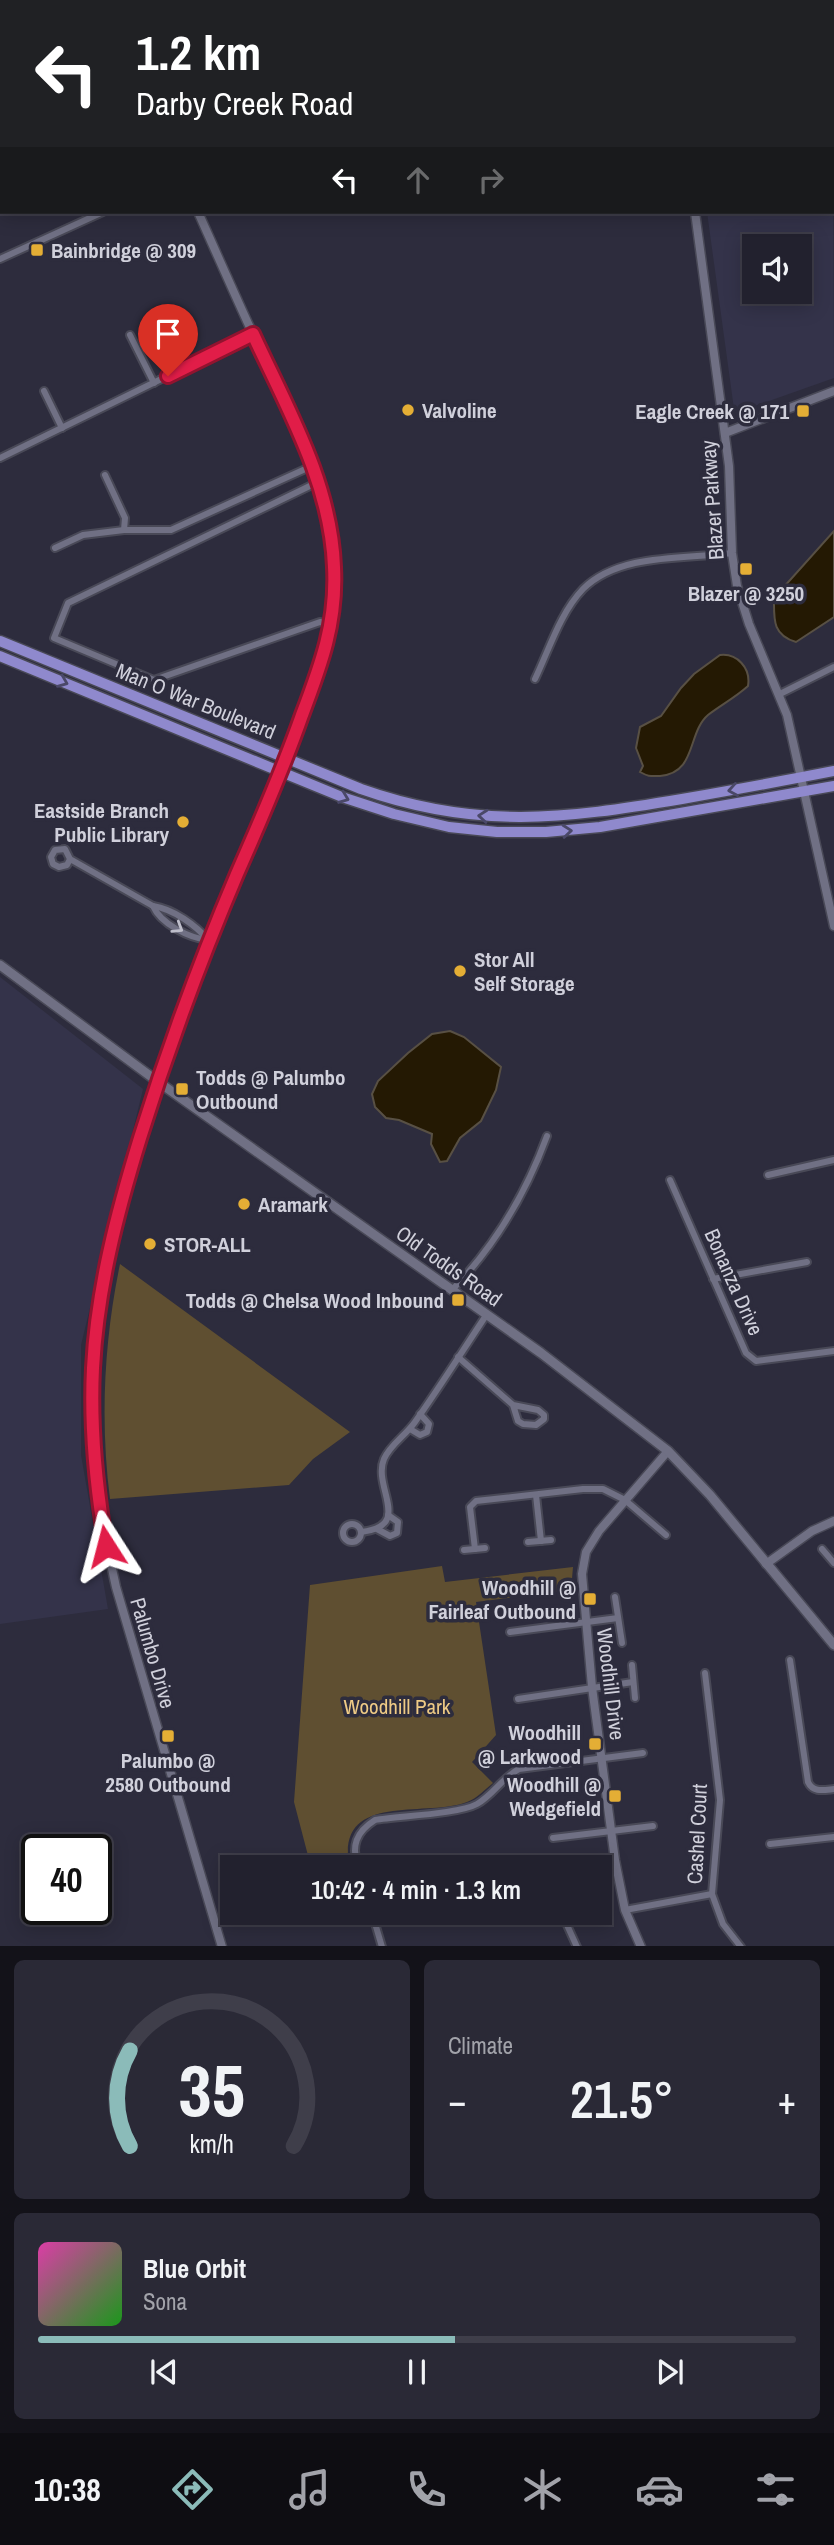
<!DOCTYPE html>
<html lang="en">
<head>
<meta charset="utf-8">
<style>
  body { margin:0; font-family:"Archivo Narrow",sans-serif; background:#2a2936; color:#f1f3f6; height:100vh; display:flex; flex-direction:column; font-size:26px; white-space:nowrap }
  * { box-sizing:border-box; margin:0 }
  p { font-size:23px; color:#a2a3aa }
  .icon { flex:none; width:38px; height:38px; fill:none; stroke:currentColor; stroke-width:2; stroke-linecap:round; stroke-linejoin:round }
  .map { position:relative; height:1946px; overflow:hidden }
  .side { display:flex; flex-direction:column; gap:14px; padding:14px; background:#131219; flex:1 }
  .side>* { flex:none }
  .banner { position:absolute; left:0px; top:0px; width:835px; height:214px; box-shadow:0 4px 18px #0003,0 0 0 2px #3f3e4a; background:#202124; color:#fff; overflow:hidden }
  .tools { position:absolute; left:742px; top:234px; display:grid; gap:14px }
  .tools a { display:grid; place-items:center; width:70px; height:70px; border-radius:0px; background:#22212e; box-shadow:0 4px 18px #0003,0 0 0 2px #3f3e4a; font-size:35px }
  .speed { position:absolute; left:21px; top:1834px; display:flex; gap:14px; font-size:35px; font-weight:700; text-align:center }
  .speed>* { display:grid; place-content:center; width:91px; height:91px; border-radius:50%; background:#22212e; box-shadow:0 4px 18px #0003,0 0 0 2px #3f3e4a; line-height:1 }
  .speed .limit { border:4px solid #111; border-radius:10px; background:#fff; color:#111 }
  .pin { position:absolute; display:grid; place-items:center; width:60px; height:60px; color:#fff; margin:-72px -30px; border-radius:50% 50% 50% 0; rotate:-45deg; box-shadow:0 0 7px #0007 }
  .pin .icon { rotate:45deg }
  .me { position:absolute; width:77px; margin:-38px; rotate:351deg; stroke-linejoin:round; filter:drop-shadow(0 0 5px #0008) }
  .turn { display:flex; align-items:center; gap:24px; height:147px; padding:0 21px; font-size:32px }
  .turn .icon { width:91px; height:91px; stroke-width:2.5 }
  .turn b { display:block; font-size:49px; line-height:60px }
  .lanes { display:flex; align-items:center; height:66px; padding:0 21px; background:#0003; justify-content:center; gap:35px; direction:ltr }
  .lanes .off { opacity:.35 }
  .big { font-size:52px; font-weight:600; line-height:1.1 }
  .side .tile { flex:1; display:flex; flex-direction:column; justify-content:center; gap:10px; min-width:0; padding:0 24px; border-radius:10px; background:#2a2936 }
  .side .dial { align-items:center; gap:0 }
  .dial svg { height:182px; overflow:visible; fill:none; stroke:#3f3e4a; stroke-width:7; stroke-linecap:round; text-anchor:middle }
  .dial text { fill:#f1f3f6; stroke:none }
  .song { display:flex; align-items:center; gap:21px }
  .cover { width:84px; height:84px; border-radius:10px; background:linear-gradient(135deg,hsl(320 70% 55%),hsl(120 70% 35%)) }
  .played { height:7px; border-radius:4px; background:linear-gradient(90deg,#8bbbb9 55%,#3f3e4a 55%) }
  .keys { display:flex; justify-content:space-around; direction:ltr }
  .heat { display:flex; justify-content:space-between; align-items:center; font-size:38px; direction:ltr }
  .side .tiles { flex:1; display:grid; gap:14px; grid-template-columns:1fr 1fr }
  .tile:last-child { grid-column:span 2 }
  .trip { position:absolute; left:220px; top:1855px; width:392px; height:70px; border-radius:0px; background:#22212e; box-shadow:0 4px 18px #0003,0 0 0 2px #3f3e4a; font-weight:600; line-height:70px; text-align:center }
  .tab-bar { display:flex; height:112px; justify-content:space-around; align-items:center; background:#0e0d12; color:#a2a3aa }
  .tab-bar .icon { width:49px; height:49px }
  .tab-bar .selected { color:#8bbbb9 }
  .tab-bar b { font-size:32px; color:#f1f3f6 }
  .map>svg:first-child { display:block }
  .built { fill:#34334a; fill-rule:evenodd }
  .green { fill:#5f4f31 }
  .water { fill:#241903; stroke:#585044; stroke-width:2 }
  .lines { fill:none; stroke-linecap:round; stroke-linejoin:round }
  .minor-casing { stroke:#494957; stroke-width:10 }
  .tertiary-casing { stroke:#494957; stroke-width:11 }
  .secondary-casing { stroke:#494957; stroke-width:12 }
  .primary-casing { stroke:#494957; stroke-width:13 }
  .minor { stroke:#707084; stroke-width:6 }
  .tertiary { stroke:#707084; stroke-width:8 }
  .secondary { stroke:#707084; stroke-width:9 }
  .primary { stroke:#8f89cd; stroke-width:10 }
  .oneway { stroke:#4a4868 }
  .oneway2 { stroke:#bdbdca }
  .route-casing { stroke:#92132f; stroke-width:18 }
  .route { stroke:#e11d48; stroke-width:12 }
  .poi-dot { fill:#e4ae35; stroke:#2d2c3d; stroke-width:2.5 }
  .labels { text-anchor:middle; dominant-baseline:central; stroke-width:7; stroke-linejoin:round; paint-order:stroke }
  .poi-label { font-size:21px; font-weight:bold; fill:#d0d0db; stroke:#2d2c3d; text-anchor:start }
  .street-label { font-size:21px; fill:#d0d0db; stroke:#2d2c3d }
  .park-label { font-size:21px; fill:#eeca85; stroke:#2d2c3d }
</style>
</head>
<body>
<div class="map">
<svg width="834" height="1947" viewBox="0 0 834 1947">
  <rect width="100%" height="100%" fill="#2d2c3d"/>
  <g class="built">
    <path d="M 833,115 L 834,378 L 738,412 L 734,409 L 707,212 L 833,212 ZM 754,247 L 800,247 L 800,292 L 754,292 Z"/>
    <polygon points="0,977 143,1089 81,1345 81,1455 108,1609 0,1624"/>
  </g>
  <g class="green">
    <path d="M 120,1264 L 350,1432 L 313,1459 L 289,1485 L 110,1499 C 100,1421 104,1341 120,1264 Z"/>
    <path d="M 442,1566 L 445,1582 L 573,1567 L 571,1590 L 476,1602 L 496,1735 L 472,1762 L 493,1783 C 485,1789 478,1798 467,1802 C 426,1818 337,1791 349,1865 L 311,1867 L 294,1802 L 310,1585 Z"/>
  </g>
  <g class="water">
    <path d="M 834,531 L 834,617 L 796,642 C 772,635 774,619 774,598 Z"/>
    <path d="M 720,655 C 737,653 751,668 748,686 C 736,697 721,705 708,715 C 687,733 697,773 660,776 C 651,776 649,777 640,772 L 643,766 L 636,748 L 640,727 L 661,716 L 681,688 L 694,674 Z"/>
    <polygon points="450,1031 464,1037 501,1067 496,1090 481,1121 460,1138 447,1161 440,1162 431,1144 432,1134 399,1120 386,1118 375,1107 372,1094 378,1081 408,1053 432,1034"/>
  </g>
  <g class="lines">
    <defs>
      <g id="minor">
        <polyline points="0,68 2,68"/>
        <polyline points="0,259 103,212"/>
        <polyline points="130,335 154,383"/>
        <polyline points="44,391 62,428"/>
        <polyline points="0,458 253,334"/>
        <polyline points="105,475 125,518 124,530"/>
        <polyline points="318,482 68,603 54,638 154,680 320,622 331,625"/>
        <polyline points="55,548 83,535 124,530 171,530 312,466"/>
        <path d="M 535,679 C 549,650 560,613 583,589 C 619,553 685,559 732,553"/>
        <polyline points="780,694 834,667"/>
        <path d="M 70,859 L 67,865 L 59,867 L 53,864 L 51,857 L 55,850 L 65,849 L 70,859 L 153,906 C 173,909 196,925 209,941"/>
        <path d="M 153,906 C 161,924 189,938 208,940"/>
        <polyline points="768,1175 834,1160"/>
        <polyline points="670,1180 746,1353 756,1361 834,1351"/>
        <polyline points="713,1279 807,1262"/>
        <path d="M 452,1290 C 495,1246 526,1193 547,1136"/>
        <polyline points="458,1357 513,1405 518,1421 523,1424 536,1425 544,1419 544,1415 538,1410 513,1405"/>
        <polyline points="410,1429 420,1435 427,1432 429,1424 420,1414"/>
        <polyline points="536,1495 541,1541"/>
        <circle cx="352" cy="1533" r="9"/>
        <polyline points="377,1529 390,1536 397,1533 398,1522 388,1515"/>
        <path d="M 361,1532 C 414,1526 372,1487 384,1459 C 390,1445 406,1435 415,1422 C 440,1387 463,1350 487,1314"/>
        <polyline points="528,1542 551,1540"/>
        <polyline points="475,1549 470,1507 476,1501 583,1489 603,1489 625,1500 666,1535"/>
        <polyline points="822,1549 834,1563"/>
        <polyline points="464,1550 485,1548"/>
        <polyline points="615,1597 622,1643"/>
        <polyline points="510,1632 618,1618"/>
        <path d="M 790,1660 L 808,1782 C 813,1793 824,1790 834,1789"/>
        <polyline points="632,1665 635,1698"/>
        <polyline points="705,1673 720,1800 712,1894 723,1924 741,1947"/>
        <polyline points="518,1699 633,1682"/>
        <polyline points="553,1838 653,1826"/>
        <polyline points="770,1844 834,1837"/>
        <path d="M 358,1867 C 351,1846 356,1832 375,1820 C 399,1816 459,1814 477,1804 C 493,1795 502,1778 519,1769 L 643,1753"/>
        <polyline points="625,1910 712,1894"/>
        <polyline points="372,1913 382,1947"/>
        <polyline points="567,1925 577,1947"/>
      </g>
      <g id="tertiary">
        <polyline points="135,0 136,2"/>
        <polyline points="664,0 664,2"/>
        <path d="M 198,212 C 221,263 243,314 267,364 C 296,427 330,491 334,562 C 337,621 322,662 302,717 C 284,767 263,816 242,865 C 203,954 169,1044 140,1137 C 118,1211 99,1286 93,1364 C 88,1439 99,1514 116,1587 L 222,1947"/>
        <polyline points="695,212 729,466 732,553 737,586 749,624 787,715 834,926"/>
        <polyline points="725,433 834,391"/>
        <polyline points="766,1564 812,1531 834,1521"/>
        <polyline points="641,1947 625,1910 615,1860 592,1687 582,1574 586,1552 599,1531 668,1451"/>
      </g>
      <polyline id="secondary" points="0,965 157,1081 541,1353 668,1451 710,1495 834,1645"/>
      <g id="primary">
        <path d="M 0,641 L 361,789 C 477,830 564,819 682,799 C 733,790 783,781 834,771"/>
        <polyline points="0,656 342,797 394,814 449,827 497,832 546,832 600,827 834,786"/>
      </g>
    </defs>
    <use href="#minor" class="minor-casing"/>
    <use href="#tertiary" class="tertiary-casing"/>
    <use href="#secondary" class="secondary-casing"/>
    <use href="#primary" class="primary-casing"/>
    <use href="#minor" class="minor"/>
    <use href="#tertiary" class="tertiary"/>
    <use href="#secondary" class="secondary"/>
    <use href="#primary" class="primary"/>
  </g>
  <defs><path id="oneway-chevron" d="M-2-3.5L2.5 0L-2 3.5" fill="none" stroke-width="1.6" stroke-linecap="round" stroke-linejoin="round" transform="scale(1.75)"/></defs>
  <g class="oneway">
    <use href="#oneway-chevron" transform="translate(63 682) rotate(22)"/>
    <use href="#oneway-chevron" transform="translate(733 790) rotate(170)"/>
    <use href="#oneway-chevron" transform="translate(344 798) rotate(21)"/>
    <use href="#oneway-chevron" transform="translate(483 816) rotate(-175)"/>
    <use href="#oneway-chevron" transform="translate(567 831) rotate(-5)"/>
  </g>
  <use class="oneway2" href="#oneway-chevron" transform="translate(178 928) rotate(32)"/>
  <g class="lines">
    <defs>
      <path id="route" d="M 106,1546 C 96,1487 90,1428 93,1368 C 97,1289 117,1213 140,1138 C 168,1048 200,961 237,874 C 260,822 283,769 302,715 C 321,665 337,622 334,567 C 331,483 287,408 253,334 L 168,376"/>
    </defs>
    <use href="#route" class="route-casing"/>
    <use href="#route" class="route"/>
  </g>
  <g class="poi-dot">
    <rect x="30" y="243" width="14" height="14" rx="3.5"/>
    <circle cx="408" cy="410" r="7"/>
    <rect x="796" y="404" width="14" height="14" rx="3.5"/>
    <rect x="739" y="562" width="14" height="14" rx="3.5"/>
    <circle cx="183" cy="822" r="7"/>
    <circle cx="460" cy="971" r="7"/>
    <rect x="175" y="1082" width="14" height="14" rx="3.5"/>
    <circle cx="244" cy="1204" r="7"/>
    <circle cx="150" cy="1244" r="7"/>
    <rect x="451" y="1293" width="14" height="14" rx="3.5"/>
    <rect x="583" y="1592" width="14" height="14" rx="3.5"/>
    <rect x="161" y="1729" width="14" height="14" rx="3.5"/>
    <rect x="588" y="1737" width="14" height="14" rx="3.5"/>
    <rect x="608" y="1789" width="14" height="14" rx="3.5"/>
  </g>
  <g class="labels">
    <g class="poi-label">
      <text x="51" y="250">Bainbridge @ 309</text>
      <text x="422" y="410">Valvoline</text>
      <text x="789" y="411" text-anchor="end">Eagle Creek @ 171</text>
      <text x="746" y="593" text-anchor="middle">Blazer @ 3250</text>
      <text x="169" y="810" text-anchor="end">Eastside Branch<tspan x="169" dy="24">Public Library</tspan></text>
      <text x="474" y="959">Stor All<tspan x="474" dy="24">Self Storage</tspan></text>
      <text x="196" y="1077">Todds @ Palumbo<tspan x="196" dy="24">Outbound</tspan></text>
      <text x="258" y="1204">Aramark</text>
      <text x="164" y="1244">STOR-ALL</text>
      <text x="444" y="1300" text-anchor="end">Todds @ Chelsa Wood Inbound</text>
      <text x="576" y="1587" text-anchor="end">Woodhill @<tspan x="576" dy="24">Fairleaf Outbound</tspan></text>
      <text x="581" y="1732" text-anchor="end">Woodhill<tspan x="581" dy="24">@ Larkwood</tspan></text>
      <text x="168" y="1760" text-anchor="middle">Palumbo @<tspan x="168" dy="24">2580 Outbound</tspan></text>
      <text x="601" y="1784" text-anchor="end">Woodhill @<tspan x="601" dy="24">Wedgefield</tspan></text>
    </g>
    <g class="street-label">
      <text transform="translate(712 500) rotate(-94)">Blazer Parkway</text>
      <text transform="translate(196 701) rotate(22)">Man O War Boulevard</text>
      <text transform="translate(449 1266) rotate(35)">Old Todds Road</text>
      <text transform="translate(734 1282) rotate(66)">Bonanza Drive</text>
      <text transform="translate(153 1653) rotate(74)">Palumbo Drive</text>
      <text transform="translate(611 1684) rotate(83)">Woodhill Drive</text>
      <text transform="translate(697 1834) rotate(-87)">Cashel Court</text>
    </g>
    <g class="park-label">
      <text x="397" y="1706">Woodhill Park</text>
    </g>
  </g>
</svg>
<div class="tools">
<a><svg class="icon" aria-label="sound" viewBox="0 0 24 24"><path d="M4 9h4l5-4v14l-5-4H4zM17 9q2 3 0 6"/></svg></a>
</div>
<div class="speed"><div class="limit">40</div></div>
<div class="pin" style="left:168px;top:376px;background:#d93025"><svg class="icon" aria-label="arrive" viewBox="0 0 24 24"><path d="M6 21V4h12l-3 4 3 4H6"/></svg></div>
<svg class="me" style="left:106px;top:1546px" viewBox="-20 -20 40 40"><path d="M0-17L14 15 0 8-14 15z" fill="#e11d48" stroke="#fff" stroke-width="4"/></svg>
<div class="trip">10:42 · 4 min · 1.3 km</div>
<div class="banner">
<div class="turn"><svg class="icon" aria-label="left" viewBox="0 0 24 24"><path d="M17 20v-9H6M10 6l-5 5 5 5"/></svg><div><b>1.2 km</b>Darby Creek Road</div></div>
<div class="lanes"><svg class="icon" aria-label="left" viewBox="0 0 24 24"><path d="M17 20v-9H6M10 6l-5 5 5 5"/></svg><svg class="icon off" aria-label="ahead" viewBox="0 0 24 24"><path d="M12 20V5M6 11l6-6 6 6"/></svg><svg class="icon off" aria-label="right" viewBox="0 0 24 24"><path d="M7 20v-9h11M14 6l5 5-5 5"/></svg></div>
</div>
</div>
<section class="side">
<div class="tiles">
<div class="tile dial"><svg viewBox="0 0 100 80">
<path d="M14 69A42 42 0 1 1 86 69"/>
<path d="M14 69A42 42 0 0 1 14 27" stroke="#8bbbb9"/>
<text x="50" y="56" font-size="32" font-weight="700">35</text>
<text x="50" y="72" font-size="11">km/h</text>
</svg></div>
<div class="tile"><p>Climate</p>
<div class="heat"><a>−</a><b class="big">21.5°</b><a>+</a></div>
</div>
<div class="tile">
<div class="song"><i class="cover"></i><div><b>Blue Orbit</b><p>Sona</p></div></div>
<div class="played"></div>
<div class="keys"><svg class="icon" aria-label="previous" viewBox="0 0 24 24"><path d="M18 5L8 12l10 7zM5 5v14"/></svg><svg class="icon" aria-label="pause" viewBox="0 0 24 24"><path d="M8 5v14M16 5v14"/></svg><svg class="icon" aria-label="next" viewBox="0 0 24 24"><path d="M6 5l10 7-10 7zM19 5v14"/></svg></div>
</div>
</div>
</section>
<nav class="tab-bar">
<b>10:38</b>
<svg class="icon selected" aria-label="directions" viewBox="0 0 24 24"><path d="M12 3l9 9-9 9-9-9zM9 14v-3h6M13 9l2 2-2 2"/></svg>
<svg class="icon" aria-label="music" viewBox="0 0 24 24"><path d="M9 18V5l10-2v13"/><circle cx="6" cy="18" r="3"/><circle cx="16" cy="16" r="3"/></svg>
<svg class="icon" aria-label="phone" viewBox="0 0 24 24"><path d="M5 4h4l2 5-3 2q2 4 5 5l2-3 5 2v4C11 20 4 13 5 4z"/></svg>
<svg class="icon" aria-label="climate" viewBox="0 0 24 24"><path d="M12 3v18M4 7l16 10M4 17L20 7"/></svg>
<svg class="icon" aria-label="car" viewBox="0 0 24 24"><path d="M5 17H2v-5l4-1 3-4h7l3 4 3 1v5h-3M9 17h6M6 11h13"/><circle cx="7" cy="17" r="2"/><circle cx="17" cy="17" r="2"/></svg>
<svg class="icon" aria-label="filters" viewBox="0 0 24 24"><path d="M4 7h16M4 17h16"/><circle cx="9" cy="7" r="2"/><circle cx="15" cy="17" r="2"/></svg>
</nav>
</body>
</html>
